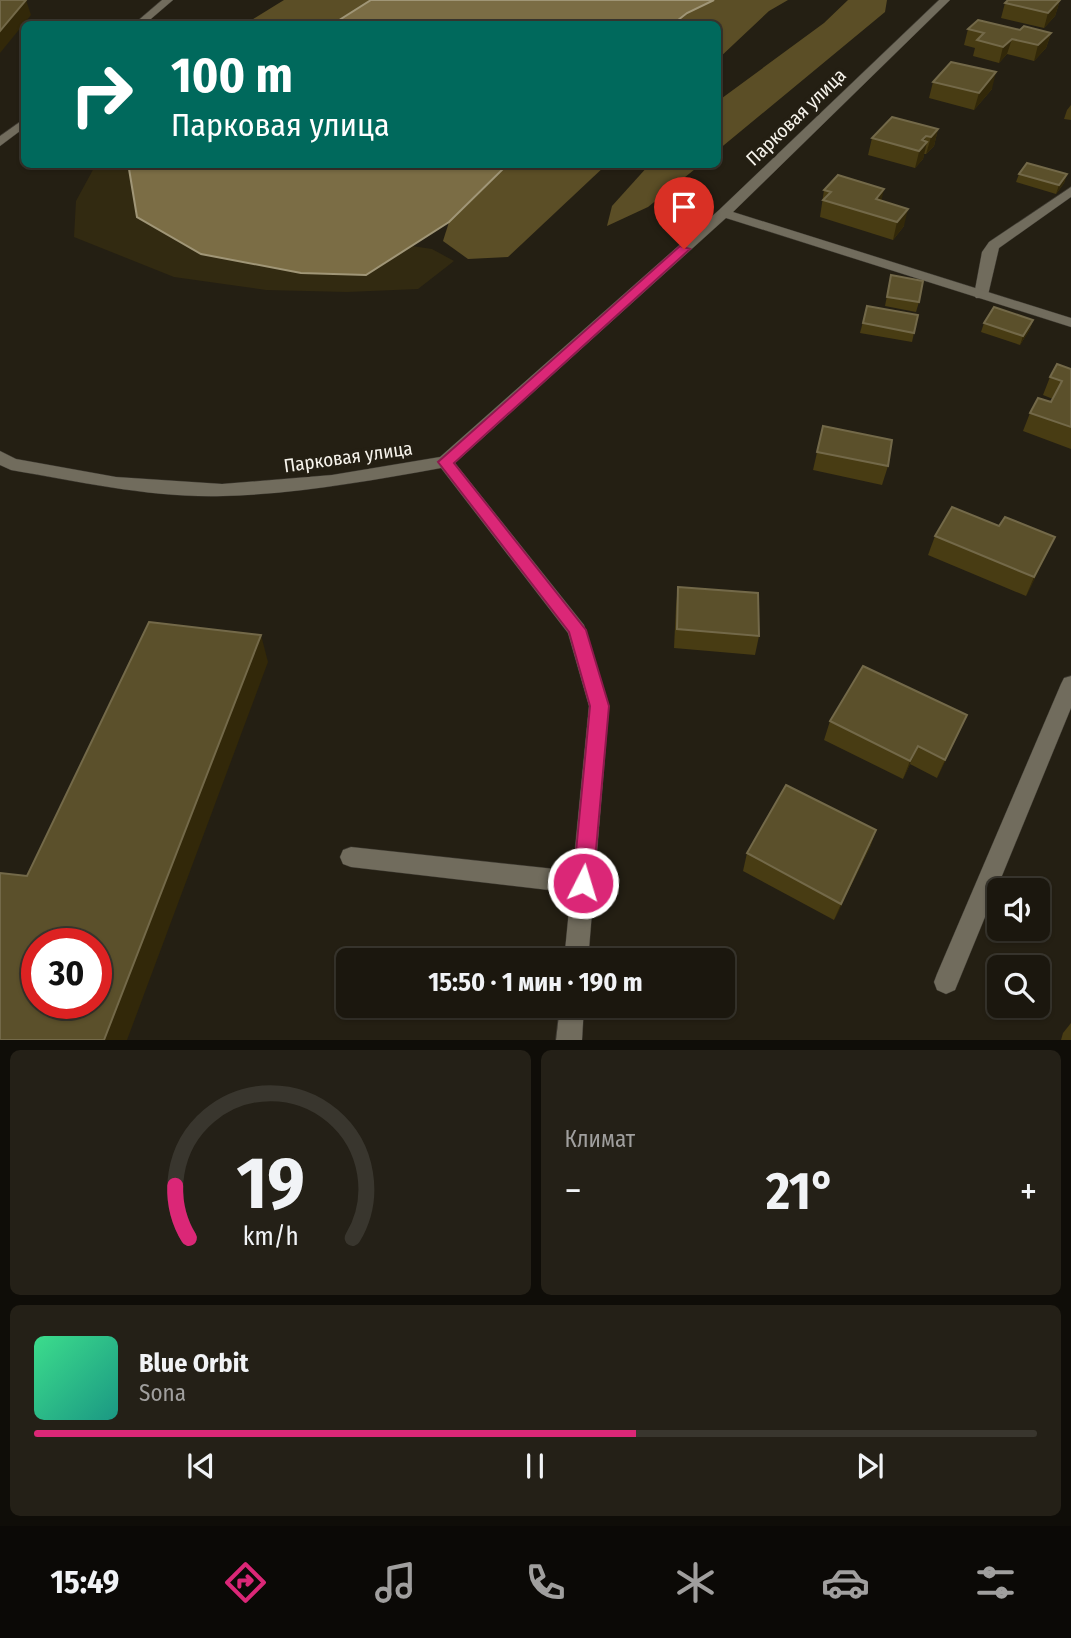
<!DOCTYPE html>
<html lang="ru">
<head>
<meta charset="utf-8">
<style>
  body { margin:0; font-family:"Fira Sans Condensed",sans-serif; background:#242017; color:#f1f3f6; height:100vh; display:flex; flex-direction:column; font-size:26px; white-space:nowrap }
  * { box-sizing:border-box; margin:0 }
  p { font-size:23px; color:#a09f9e }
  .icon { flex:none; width:38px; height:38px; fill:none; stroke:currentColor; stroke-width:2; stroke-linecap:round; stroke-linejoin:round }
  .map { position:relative; height:1040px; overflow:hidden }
  .sheet { display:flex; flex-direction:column; gap:10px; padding:10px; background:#0f0d08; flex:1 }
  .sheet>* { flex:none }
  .guide { position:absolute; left:21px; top:21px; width:700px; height:147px; border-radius:10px; box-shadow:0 2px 5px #0004,0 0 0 2px #39362e; background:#00695c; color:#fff; overflow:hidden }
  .buttons { position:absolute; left:987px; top:878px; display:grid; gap:14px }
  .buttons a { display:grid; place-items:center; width:63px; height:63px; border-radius:10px; background:#1b170e; box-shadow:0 2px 5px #0004,0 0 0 2px #39362e; font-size:35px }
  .speed { position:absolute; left:21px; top:928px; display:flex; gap:14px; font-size:35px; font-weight:700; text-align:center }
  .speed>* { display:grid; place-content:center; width:91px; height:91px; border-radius:50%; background:#1b170e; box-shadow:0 2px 5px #0004,0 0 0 2px #39362e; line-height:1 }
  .speed .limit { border:10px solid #d22; background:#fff; color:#111 }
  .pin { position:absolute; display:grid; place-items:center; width:60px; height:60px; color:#fff; margin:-72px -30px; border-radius:50% 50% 50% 0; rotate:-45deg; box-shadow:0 0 7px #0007 }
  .pin .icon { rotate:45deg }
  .me { position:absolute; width:77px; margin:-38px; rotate:5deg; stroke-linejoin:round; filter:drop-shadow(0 0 5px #0008) }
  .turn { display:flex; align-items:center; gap:24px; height:147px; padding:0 35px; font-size:32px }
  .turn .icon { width:91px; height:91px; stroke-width:2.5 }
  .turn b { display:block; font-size:49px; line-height:60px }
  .big { font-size:52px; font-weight:700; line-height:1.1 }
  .sheet .widget { flex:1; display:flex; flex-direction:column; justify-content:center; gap:10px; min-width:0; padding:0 24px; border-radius:10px; background:#242017 }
  .sheet .dial { align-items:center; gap:0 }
  .dial svg { height:182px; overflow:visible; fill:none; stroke:#39362e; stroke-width:7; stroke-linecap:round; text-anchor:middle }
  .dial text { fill:#f1f3f6; stroke:none }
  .song { display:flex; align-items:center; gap:21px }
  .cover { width:84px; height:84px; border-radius:10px; background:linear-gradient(135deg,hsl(150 70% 55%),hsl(170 70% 35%)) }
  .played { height:7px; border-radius:4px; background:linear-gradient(90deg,#db2777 60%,#39362e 60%) }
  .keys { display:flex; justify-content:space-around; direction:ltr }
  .heat { display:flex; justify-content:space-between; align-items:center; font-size:38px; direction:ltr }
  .sheet .tiles { flex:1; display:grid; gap:10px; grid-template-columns:1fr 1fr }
  .widget:last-child { grid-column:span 2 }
  .trip { position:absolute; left:336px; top:948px; width:399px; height:70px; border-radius:10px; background:#1b170e; box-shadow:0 2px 5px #0004,0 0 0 2px #39362e; font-weight:700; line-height:70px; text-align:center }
  .tab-bar { display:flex; height:112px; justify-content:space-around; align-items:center; background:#0b0906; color:#a09f9e }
  .tab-bar .icon { width:49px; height:49px }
  .tab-bar .current { color:#db2777 }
  .tab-bar b { font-size:32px; color:#f1f3f6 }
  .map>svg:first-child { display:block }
  .green { fill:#322a11 }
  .forest { fill:#5b4e26 }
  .water { fill:#7b6d45; stroke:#a09677; stroke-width:2 }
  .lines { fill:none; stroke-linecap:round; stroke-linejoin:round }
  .lane-casing { stroke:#3c3830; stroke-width:1 }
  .street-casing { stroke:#3c3830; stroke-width:1 }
  .lane { fill:#716c5d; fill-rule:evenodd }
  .street { fill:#716c5d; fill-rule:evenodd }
  .wall { fill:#483c13 }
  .shaded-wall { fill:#322809 }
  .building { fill:#5b502b; stroke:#736949; stroke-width:2; fill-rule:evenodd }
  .route { fill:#db2777; stroke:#8e194d; stroke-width:2 }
  .labels { text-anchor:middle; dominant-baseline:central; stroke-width:7; stroke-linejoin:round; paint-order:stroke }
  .street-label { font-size:19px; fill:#f7f4ec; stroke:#241f13 }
</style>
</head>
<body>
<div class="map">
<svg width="1071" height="1040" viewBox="0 0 1071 1040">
  <rect width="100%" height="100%" fill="#241f13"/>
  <polygon class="green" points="133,165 129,169 366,275 412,246 432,249 454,261 418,289 347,292 266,290 174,277 74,237 76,201 95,166"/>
  <g class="forest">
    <polygon points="284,0 371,0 333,24 245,24"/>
    <polygon points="714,0 788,0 769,11 718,59 718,24 673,24 687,13"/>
    <polygon points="848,0 887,0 885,12 718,150 718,101 824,23"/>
    <polygon points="507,165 606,165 508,257 468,259 443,241 449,222"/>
    <polygon points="649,165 700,165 648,207 607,226 612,206"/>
  </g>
  <g class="water">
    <polygon points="371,0 714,0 687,13 673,24 333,24"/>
    <polygon points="133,165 133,164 507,165 449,222 366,275 301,273 201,254 137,217 129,169"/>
  </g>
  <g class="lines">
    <defs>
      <g id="lane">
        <polygon points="1071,187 1071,197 999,248 988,295 986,298 976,298 974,295 982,252 989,242"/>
        <polygon points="351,847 583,872 591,876 594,883 591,890 583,894 351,867 343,864 340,857 343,850"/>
      </g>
      <g id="street">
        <polygon points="162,0 173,0 145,24 134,24"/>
        <path d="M 939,0 L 950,0 L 733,212 L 1071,318 L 1071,327 L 726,218 L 455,463 L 584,625 L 609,706 L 588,961 L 564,961 L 589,706 L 568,633 L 441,468 C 369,481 296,494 223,496 C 152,498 81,482 11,470 L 0,465 L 0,451 L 16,459 L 116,477 L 222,484 L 332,475 L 440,457 L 719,210 Z"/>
        <polygon points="24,119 24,128 0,146 0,136"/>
        <polygon points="1071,676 1071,708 955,990 946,994 937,990 934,982 937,974 1061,684 1064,678"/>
        <polygon points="560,1006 584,1006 582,1040 556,1040"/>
      </g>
    </defs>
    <use href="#lane" class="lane-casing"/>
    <use href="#street" class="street-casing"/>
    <use href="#lane" class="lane"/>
    <use href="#street" class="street"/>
  </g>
  <g class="wall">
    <polygon points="1060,0 1055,16 1044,28 1001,18 1005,3"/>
    <polygon points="978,20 1020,30 1024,26 1051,33 1046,48 1034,61 1007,54 999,63 973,56 975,48 964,45 968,29"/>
    <polygon points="933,82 992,89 974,110 929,98"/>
    <polygon points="1071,105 1071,120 1064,119 1067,110"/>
    <polygon points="938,129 934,146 926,154 924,154 923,159 915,168 868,155 872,138"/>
    <polygon points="1019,174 1067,174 1064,183 1056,194 1016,182"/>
    <polygon points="824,190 882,201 904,226 893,240 820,217"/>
    <polygon points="891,275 919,302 916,312 885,306"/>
    <polygon points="867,306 914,333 912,342 860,333"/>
    <polygon points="1033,320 1030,329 1020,345 981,332 984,323"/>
    <polygon points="1071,369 1071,449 1023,431 1030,413 1051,402 1053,399 1043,395 1050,377"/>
    <polygon points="823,426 888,466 882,485 813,470"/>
    <polygon points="935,536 1055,537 1026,596 928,555"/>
    <polygon points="678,587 759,636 755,655 674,648 676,606"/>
    <polygon points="967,715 937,778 910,764 903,779 824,740 830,721"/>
    <polygon points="876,830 870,847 834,920 743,871 747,853"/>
    <polygon points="1071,1023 1071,1040 1061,1040 1063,1033"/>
  </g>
  <g class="shaded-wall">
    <polygon points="26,0 31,15 0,53 0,31"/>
    <polygon points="1060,0 1055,16 1044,28 1048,13"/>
    <polygon points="1051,33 1046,48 1034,61 1038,45"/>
    <polygon points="1012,39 1007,54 999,63 1003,47"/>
    <polygon points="996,72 992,89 974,110 979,93"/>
    <polygon points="938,129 934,146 926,154 931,137"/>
    <polygon points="926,136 923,146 927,142 923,159 915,168 922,140"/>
    <polygon points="1067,174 1064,183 1056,194 1059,185"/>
    <polygon points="884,189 880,207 876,199"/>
    <polygon points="908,209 904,226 893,240 897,222"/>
    <polygon points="1033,320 1030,329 1020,345 1023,336"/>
    <polygon points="1055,537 1046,556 1026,596 1034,577"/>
    <polygon points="261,635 268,662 127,1040 104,1040"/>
    <polygon points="967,715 959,733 937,778 945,760"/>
    <polygon points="918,746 910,764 903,779 910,761"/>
    <polygon points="876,830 870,847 834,920 841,904"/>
  </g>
  <g class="building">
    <polygon points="0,0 26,0 0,31"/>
    <polygon points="1008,0 1060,0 1048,13 1005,3"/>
    <polygon points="978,20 1020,30 1024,26 1051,33 1038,45 1012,39 1003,47 977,40 984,33 968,29"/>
    <polygon points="951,62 996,72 979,93 933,82"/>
    <polygon points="892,117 938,129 931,137 926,136 922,140 927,142 919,151 872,138"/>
    <polygon points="1027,163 1067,174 1059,185 1019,174"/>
    <polygon points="838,175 884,189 876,199 908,209 897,222 823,200 831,192 824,190"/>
    <polygon points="891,275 923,281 919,302 887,297"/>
    <polygon points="867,306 918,315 914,333 863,323"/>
    <polygon points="994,307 1033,320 1023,336 984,323"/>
    <polygon points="1057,364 1071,369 1071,427 1030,413 1038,398 1051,402 1062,381 1050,377"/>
    <polygon points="823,426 892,440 888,466 817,452"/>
    <polygon points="952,507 999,526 1005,517 1055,537 1034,577 935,536"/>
    <polygon points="678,587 758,593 759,636 677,629"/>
    <path d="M 149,622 L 261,635 L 104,1040 L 0,1040 L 0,873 L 27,876 ZM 37,943 L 96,943 L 96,1003 L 37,1003 Z"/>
    <polygon points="863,666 967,715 945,760 918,746 910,761 830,721"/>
    <polygon points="786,785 876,830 841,904 747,853"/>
  </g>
  <polygon class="route" points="680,246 690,249 454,463 586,630 609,706 593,883 590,889 583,892 576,889 573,883 590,706 569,632 438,462"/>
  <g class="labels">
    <g class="street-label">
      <text transform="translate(796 117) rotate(-44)">Парковая улица</text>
      <text transform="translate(348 457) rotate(-8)">Парковая улица</text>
    </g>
  </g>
</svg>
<div class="buttons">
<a><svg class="icon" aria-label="sound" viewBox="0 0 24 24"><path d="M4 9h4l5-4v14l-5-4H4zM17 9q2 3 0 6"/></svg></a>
<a><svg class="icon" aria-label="search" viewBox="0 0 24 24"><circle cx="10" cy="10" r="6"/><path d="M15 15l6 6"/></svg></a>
</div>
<div class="speed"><div class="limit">30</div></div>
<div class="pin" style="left:684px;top:249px;background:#d93025"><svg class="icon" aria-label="arrive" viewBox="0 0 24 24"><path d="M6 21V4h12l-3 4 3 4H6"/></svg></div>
<svg class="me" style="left:583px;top:883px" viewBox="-20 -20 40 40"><circle r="17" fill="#db2777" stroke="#fff" stroke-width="3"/><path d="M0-11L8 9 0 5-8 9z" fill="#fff"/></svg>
<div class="trip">15:50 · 1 мин · 190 m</div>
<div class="guide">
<div class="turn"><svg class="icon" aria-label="right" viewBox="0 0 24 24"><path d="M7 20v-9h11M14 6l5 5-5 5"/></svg><div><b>100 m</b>Парковая улица</div></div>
</div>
</div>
<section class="sheet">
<div class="tiles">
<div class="widget dial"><svg viewBox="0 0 100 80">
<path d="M14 69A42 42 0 1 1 86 69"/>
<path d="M14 69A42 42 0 0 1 8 46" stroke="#db2777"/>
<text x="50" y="56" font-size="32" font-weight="700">19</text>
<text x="50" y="72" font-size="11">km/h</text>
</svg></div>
<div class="widget"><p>Климат</p>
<div class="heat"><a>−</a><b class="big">21°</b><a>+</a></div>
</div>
<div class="widget">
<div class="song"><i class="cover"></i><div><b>Blue Orbit</b><p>Sona</p></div></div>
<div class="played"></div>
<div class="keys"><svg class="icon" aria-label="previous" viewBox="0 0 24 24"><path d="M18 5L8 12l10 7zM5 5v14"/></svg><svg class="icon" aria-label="pause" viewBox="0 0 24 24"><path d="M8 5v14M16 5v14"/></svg><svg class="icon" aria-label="next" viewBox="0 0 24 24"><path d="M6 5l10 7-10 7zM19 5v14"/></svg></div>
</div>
</div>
</section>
<nav class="tab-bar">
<b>15:49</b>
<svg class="icon current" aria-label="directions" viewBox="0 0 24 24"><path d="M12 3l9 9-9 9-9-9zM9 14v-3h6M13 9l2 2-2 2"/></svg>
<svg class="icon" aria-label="music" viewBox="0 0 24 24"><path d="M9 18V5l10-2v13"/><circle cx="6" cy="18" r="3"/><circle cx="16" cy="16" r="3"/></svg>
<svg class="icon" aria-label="phone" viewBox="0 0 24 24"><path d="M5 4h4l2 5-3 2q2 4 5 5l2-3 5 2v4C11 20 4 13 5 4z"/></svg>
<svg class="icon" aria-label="climate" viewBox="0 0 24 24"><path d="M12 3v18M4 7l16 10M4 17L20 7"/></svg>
<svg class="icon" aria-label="car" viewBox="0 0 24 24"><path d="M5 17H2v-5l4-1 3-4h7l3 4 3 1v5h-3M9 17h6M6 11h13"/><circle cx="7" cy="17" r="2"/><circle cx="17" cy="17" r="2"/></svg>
<svg class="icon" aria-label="filters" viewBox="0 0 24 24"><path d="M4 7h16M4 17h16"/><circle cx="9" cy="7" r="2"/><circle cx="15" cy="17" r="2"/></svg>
</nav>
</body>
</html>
